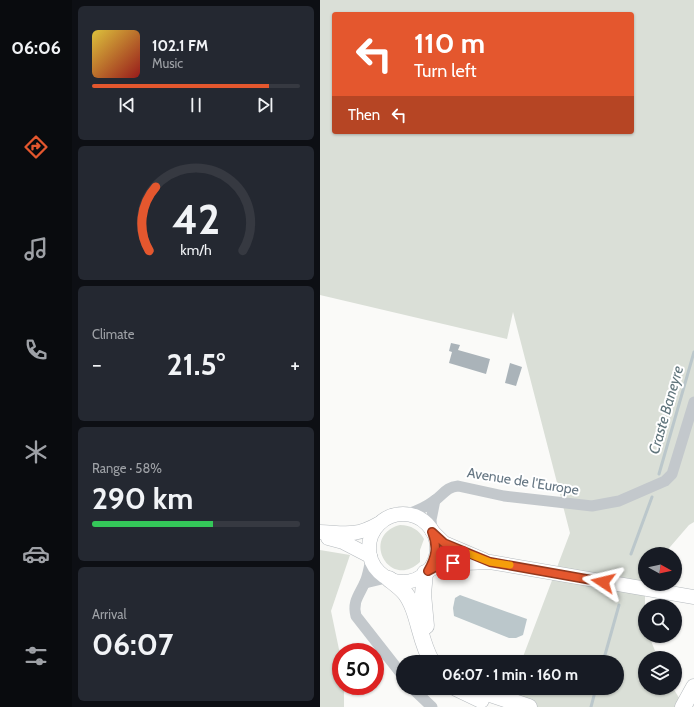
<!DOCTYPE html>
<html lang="en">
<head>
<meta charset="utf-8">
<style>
  body { margin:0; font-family:Cabin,sans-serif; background:#242831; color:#f1f3f6; height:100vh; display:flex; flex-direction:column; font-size:15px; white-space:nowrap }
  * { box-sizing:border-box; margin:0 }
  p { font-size:13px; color:#9ea1a6 }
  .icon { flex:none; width:22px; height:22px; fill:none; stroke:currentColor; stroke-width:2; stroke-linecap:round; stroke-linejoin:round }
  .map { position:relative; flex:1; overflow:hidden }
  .panel { display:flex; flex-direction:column; gap:6px; padding:6px; background:#0d0f14; width:248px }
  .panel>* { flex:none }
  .banner { position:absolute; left:12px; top:12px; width:302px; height:122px; border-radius:4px; box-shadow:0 1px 3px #0004; background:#e4572e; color:#fff; overflow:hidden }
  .needle { width:26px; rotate:98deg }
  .tools { position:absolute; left:318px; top:547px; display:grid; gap:8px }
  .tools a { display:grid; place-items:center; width:44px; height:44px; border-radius:50%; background:#171b24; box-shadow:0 1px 3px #0004; font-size:20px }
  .speed { position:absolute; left:12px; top:643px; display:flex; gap:8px; font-size:20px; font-weight:700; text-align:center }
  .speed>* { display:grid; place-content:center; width:52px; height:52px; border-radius:50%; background:#171b24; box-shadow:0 1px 3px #0004; line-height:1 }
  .speed .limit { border:6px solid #d22; background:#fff; color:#111 }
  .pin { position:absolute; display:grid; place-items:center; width:34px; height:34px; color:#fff; margin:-17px; border-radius:8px; box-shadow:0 2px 6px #0006 }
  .me { position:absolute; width:44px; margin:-22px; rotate:280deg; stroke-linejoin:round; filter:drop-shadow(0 0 3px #0008) }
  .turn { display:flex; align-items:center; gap:14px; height:84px; padding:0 16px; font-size:18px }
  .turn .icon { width:52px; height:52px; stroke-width:2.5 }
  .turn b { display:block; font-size:28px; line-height:34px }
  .then { display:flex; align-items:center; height:38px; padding:0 16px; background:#0003; gap:8px; font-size:15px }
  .big { font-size:30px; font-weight:800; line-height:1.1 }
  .panel .card { flex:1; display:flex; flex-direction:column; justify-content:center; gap:6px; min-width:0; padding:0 14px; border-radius:6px; background:#242831 }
  .panel .dial { align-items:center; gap:0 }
  .dial svg { height:104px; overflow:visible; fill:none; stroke:#363941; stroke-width:7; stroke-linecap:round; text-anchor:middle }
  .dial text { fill:#f1f3f6; stroke:none }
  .song { display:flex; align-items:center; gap:12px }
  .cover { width:48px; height:48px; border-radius:6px; background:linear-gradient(135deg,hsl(50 70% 55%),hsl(0 70% 35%)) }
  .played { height:4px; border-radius:2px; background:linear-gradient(90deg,#e4572e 85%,#363941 85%) }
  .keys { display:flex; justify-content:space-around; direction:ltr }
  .heat { display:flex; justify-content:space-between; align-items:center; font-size:22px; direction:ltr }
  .charge { height:6px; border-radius:3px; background:linear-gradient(90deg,#34c759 58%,#363941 0) }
  .trip { position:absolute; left:76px; top:655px; width:228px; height:40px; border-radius:20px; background:#171b24; box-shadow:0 1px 3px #0004; font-weight:800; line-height:40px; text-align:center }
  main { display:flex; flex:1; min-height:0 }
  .dock { display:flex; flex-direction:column; width:72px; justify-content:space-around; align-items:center; background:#090b0e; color:#9ea1a6 }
  .dock .icon { width:28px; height:28px }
  .dock .on { color:#e4572e }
  .dock b { font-size:18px; color:#f1f3f6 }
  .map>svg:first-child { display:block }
  .green { fill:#dadfd7; fill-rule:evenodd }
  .water { fill:#bbc7cb }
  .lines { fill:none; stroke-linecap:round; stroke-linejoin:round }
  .stream { stroke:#bbc7cb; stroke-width:3 }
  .building { fill:#aab3b9 }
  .major-casing { stroke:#b5babe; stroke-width:15 }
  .highway-casing { stroke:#b4b9bd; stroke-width:17 }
  .minor { stroke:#c3c8cc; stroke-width:11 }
  .major { stroke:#fff; stroke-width:14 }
  .highway { stroke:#fff; stroke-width:16 }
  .route-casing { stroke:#94391e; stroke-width:10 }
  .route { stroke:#e4572e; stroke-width:7 }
  .slow { stroke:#f59e0b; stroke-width:7 }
  .labels { text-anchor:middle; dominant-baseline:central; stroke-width:4; stroke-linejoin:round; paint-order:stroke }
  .street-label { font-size:14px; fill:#657683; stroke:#fff }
  .water-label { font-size:15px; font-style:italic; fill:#60757c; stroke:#fff }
</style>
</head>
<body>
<main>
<nav class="dock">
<b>06:06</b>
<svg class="icon on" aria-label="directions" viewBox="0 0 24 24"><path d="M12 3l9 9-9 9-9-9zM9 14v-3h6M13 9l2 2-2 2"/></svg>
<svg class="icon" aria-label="music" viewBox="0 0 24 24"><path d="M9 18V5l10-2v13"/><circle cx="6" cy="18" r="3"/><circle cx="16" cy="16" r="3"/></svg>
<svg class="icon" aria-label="phone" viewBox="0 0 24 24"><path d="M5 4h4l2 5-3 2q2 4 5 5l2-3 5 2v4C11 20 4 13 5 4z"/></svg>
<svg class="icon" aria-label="climate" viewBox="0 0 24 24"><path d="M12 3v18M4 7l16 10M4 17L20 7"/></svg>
<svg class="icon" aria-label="car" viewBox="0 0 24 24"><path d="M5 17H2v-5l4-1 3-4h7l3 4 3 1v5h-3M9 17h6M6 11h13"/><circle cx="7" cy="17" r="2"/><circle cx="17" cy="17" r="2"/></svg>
<svg class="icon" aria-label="filters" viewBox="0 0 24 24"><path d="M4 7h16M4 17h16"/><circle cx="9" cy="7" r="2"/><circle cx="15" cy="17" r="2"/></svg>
</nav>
<section class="panel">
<div class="card">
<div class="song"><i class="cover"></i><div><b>102.1 FM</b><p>Music</p></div></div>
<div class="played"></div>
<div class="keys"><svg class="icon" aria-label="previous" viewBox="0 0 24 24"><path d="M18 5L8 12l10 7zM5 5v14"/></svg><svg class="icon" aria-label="pause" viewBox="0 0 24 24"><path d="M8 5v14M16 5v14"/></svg><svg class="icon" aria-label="next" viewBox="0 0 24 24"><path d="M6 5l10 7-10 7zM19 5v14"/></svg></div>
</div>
<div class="card dial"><svg viewBox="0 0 100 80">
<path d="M14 69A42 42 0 1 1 86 69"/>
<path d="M14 69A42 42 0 0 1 19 20" stroke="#e4572e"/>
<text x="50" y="56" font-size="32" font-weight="700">42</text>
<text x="50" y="72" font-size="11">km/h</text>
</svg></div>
<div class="card"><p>Climate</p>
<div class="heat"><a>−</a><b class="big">21.5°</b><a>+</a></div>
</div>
<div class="card"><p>Range · 58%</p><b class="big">290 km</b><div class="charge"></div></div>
<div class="card"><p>Arrival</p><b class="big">06:07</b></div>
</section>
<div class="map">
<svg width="374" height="707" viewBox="0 0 374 707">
  <rect width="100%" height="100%" fill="#fafaf8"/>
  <g class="green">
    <path d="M 0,0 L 374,0 L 374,522 L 369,525 L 344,554 L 325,554 L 325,636 L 329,636 L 338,658 L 325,658 L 325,688 L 353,688 L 361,701 L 359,707 L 189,707 L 194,688 L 297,688 L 297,662 L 201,662 L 250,533 L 193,312 L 187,339 L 0,295 ZM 14,14 L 312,14 L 312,132 L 14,132 Z"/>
    <path d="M 80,525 C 91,525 99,530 104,539 L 100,550 L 100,562 C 69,591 40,535 80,525 Z"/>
    <polygon points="0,550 30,555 11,611 21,659 21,686 24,686 24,707 0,707"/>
  </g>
  <polygon class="water" points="140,595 207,619 203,635 196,638 189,638 134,616 133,608 135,598"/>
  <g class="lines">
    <g class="stream">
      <polyline points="339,474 374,352"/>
      <polyline points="311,554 332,497"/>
      <polyline points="283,662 299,605"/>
      <polyline points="271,707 276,688"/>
    </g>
  </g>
  <g class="building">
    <polygon points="131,343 140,345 138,350 170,359 166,374 129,363 132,352 129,351"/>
    <polygon points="190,363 202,367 196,386 185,383"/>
  </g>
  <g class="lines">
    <defs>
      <g id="major">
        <circle cx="83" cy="548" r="34"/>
        <polyline points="112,531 124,543 164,560"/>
        <path d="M 0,532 C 25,533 35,537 58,524"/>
        <polyline points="8,538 23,542 50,556"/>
        <polyline points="108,571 121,564 170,562 374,597"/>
      </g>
      <g id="highway">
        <polyline points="105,573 103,594 106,626"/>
        <path d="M 69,579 C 74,583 81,588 85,593 C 99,611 99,641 112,662"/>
        <polyline points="136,688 161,700"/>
        <polyline points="152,688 209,707"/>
        <polyline points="363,707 374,687"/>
      </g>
    </defs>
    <use href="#major" class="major-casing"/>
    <use href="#highway" class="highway-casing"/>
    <g class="minor">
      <path d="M 88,514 C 97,511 106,507 114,501 C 123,495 126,487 138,486 L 184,496 L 272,506 L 299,501 L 345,481 L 352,474 L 374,402"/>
      <polyline points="112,531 111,520 115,500"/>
      <path d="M 51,560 C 49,567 48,576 45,582 C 40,594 32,601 36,616 L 83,676"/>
      <polyline points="45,583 66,578"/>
      <polyline points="92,688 112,707"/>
    </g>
    <use href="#major" class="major"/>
    <use href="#highway" class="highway"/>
  </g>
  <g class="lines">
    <defs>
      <path id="route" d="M 133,563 L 121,564 L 108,571 C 116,557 118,547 112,532 L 124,543 L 170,562 L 283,582"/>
    </defs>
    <use href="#route" class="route-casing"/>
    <use href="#route" class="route"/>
    <polyline class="slow" points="142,551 170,562 190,565"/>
  </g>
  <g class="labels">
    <g class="street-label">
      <text transform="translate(203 481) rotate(9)">Avenue de l'Europe</text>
    </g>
    <g class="water-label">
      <text transform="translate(346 410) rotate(-74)">Craste Baneyre</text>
    </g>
  </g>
</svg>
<div class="tools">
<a><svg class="needle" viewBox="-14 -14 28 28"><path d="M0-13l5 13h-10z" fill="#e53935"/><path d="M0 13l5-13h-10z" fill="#9ea1a6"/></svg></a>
<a><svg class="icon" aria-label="search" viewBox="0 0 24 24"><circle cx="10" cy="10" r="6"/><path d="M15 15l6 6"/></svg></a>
<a><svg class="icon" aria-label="layers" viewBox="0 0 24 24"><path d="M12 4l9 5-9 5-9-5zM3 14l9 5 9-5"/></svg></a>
</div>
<div class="speed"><div class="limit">50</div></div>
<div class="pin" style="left:133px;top:563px;background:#d93025"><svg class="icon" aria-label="arrive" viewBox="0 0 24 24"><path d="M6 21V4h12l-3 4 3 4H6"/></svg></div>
<svg class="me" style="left:283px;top:582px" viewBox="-20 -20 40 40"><path d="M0-17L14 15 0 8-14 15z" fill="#e4572e" stroke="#fff" stroke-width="4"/></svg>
<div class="trip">06:07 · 1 min · 160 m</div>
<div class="banner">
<div class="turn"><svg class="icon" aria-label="left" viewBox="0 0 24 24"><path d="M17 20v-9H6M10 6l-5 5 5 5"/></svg><div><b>110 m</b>Turn left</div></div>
<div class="then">Then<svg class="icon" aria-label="left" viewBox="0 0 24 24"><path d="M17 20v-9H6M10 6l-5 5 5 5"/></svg></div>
</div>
</div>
</main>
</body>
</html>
